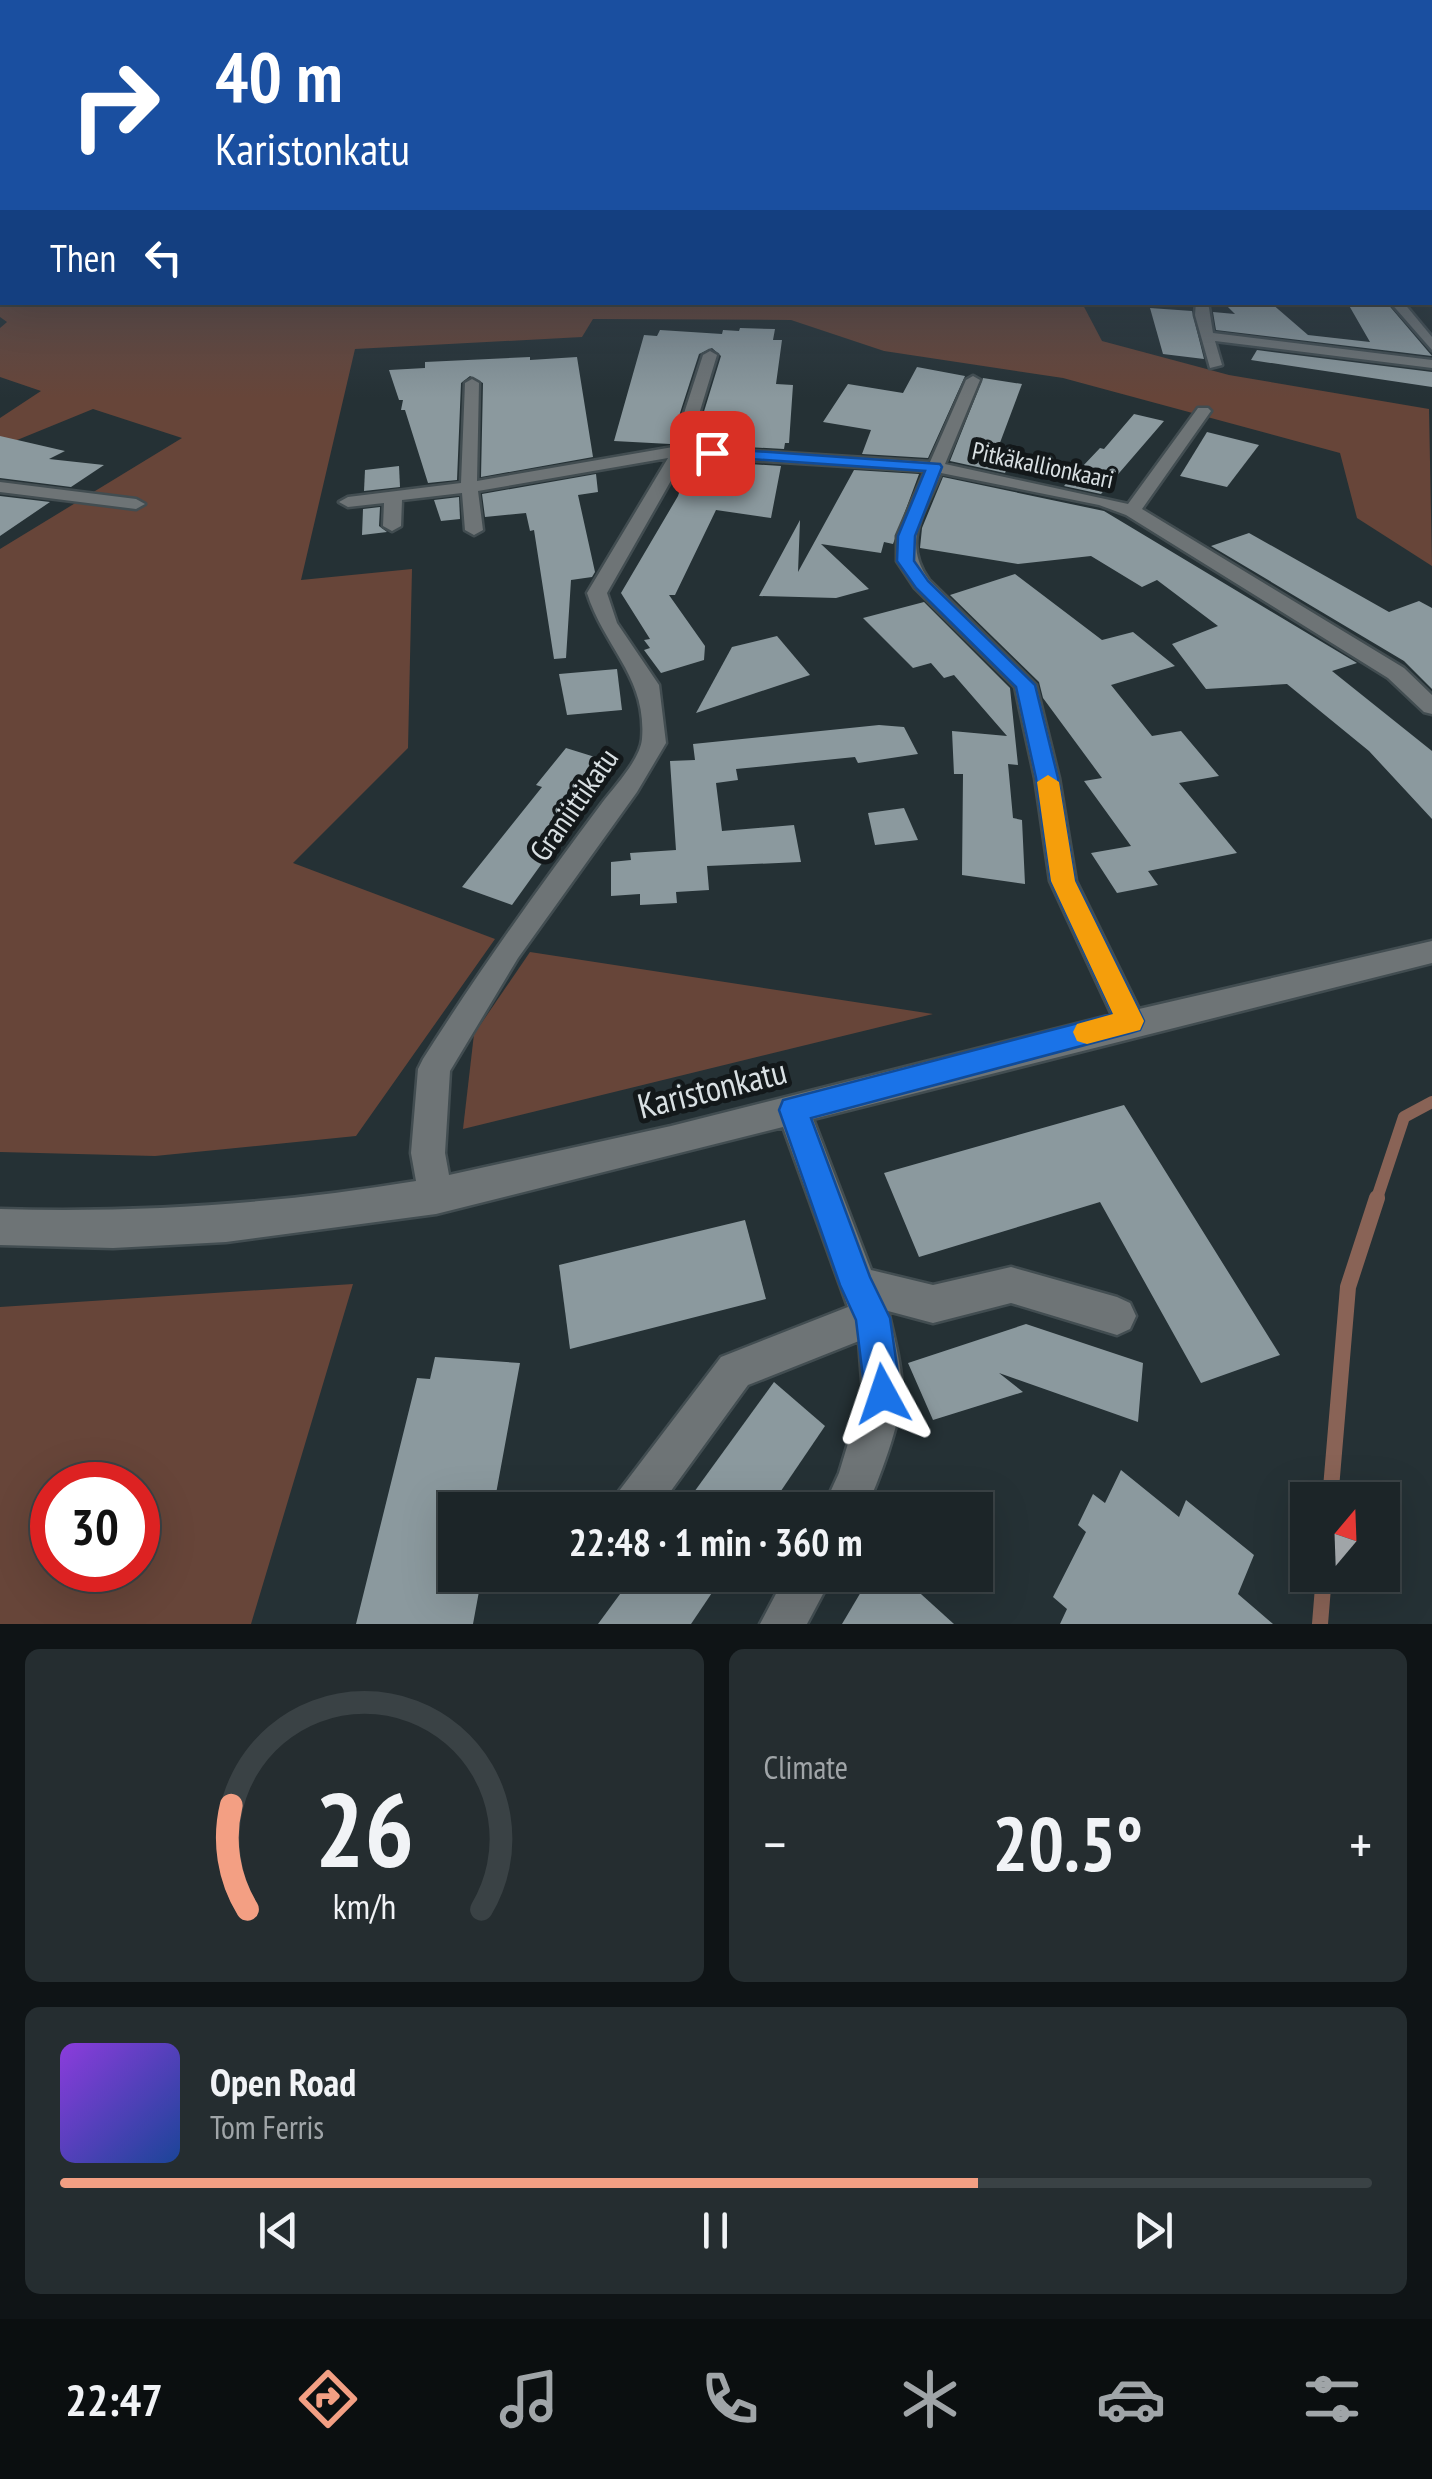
<!DOCTYPE html>
<html lang="en">
<head>
<meta charset="utf-8">
<style>
  body { margin:0; font-family:"PT Sans Narrow",sans-serif; background:#252d30; color:#f1f3f6; height:100vh; display:flex; flex-direction:column; font-size:38px; white-space:nowrap }
  * { box-sizing:border-box; margin:0 }
  p { font-size:32px; color:#a0a5a8 }
  .icon { flex:none; width:55px; height:55px; fill:none; stroke:currentColor; stroke-width:2; stroke-linecap:round; stroke-linejoin:round }
  .map { position:relative; height:1624px; overflow:hidden }
  .drawer { display:flex; flex-direction:column; gap:25px; padding:25px; background:#0f1416; flex:1 }
  .drawer>* { flex:none }
  .hud { position:absolute; left:0px; top:0px; width:1432px; height:305px; box-shadow:0 10px 40px #0002,0 0 0 2px #3a4245; background:#1a4fa0; color:#fff; overflow:hidden }
  .needle { width:65px; rotate:19deg }
  .tools { position:absolute; left:1290px; top:1482px; display:grid; gap:20px }
  .tools a { display:grid; place-items:center; width:110px; height:110px; border-radius:0px; background:#1c2528; box-shadow:0 10px 40px #0002,0 0 0 2px #3a4245; font-size:50px }
  .speed { position:absolute; left:30px; top:1462px; display:flex; gap:20px; font-size:50px; font-weight:700; text-align:center }
  .speed>* { display:grid; place-content:center; width:130px; height:130px; border-radius:50%; background:#1c2528; box-shadow:0 10px 40px #0002,0 0 0 2px #3a4245; line-height:1 }
  .speed .limit { border:15px solid #d22; background:#fff; color:#111 }
  .pin { position:absolute; display:grid; place-items:center; width:85px; height:85px; color:#fff; margin:-42px; border-radius:20px; box-shadow:0 5px 15px #0006 }
  .me { position:absolute; width:110px; margin:-55px; rotate:355deg; stroke-linejoin:round; filter:drop-shadow(0 0 8px #0008) }
  .turn { display:flex; align-items:center; gap:35px; height:210px; padding:0 50px; font-size:45px }
  .turn .icon { width:130px; height:130px; stroke-width:2.5 }
  .turn b { display:block; font-size:70px; line-height:85px }
  .then { display:flex; align-items:center; height:95px; padding:0 50px; background:#0003; gap:20px; font-size:38px }
  .big { font-size:75px; font-weight:600; line-height:1.1 }
  .drawer .tile { flex:1; display:flex; flex-direction:column; justify-content:center; gap:15px; min-width:0; padding:0 35px; border-radius:15px; background:#252d30 }
  .drawer .dial { align-items:center; gap:0 }
  .dial svg { height:260px; overflow:visible; fill:none; stroke:#3a4245; stroke-width:7; stroke-linecap:round; text-anchor:middle }
  .dial text { fill:#f1f3f6; stroke:none }
  .song { display:flex; align-items:center; gap:30px }
  .cover { width:120px; height:120px; border-radius:15px; background:linear-gradient(135deg,hsl(270 70% 55%),hsl(220 70% 35%)) }
  .played { height:10px; border-radius:5px; background:linear-gradient(90deg,#f39f83 70%,#3a4245 70%) }
  .keys { display:flex; justify-content:space-around; direction:ltr }
  .heat { display:flex; justify-content:space-between; align-items:center; font-size:55px; direction:ltr }
  .drawer .tiles { flex:1; display:grid; gap:25px; grid-template-columns:1fr 1fr }
  .tile:last-child { grid-column:span 2 }
  .trip { position:absolute; left:438px; top:1492px; width:555px; height:100px; border-radius:0px; background:#1c2528; box-shadow:0 10px 40px #0002,0 0 0 2px #3a4245; font-weight:600; line-height:100px; text-align:center }
  .menu { display:flex; height:160px; justify-content:space-around; align-items:center; background:#0b0f10; color:#a0a5a8 }
  .menu .icon { width:70px; height:70px }
  .menu .on { color:#f39f83 }
  .menu b { font-size:45px; color:#f1f3f6 }
  .map>svg:first-child { display:block }
  .green { fill:#674539; fill-rule:evenodd }
  .lines { fill:none; stroke-linecap:round; stroke-linejoin:round }
  .stream-far1 { stroke:#896356; stroke-width:12 }
  .stream { stroke:#896356; stroke-width:16 }
  .building { fill:#8b999e }
  .minor-casing { stroke:#424d51; stroke-width:5 }
  .minor { fill:#6e7476; fill-rule:evenodd }
  .route { fill:#1a73e8; stroke:#114b97; stroke-width:2.5 }
  .slow { fill:#f59e0b }
  .labels { text-anchor:middle; dominant-baseline:central; stroke-width:10; stroke-linejoin:round; paint-order:stroke }
  .far-street-label { font-size:25px; fill:#d9e0e3; stroke:#13181a }
  .street-label { font-size:30px; fill:#d9e0e3; stroke:#13181a }
  .near-street-label { font-size:35px; fill:#d9e0e3; stroke:#13181a }
</style>
</head>
<body>
<div class="map">
<svg width="1432" height="1624" viewBox="0 0 1432 1624">
  <rect width="100%" height="100%" fill="#253135"/>
  <g class="green">
    <polygon points="0,171 2,302 1082,303 1102,341 1229,375 1429,409 1432,566 1357,518 1340,453 1063,378 884,351 791,320 593,319 582,337 355,349 301,580 412,569 408,748 293,863 495,939 356,1136 155,1156 0,1152 0,549 182,438 93,409 0,447 0,418 41,391 0,377 0,328 7,322 0,317"/>
    <polygon points="530,952 933,1014 463,1129 474,1034"/>
    <path d="M 353,1284 L 251,1624 L 0,1624 L 0,1307 ZM 52,1485 L 138,1485 L 138,1570 L 52,1570 Z"/>
  </g>
  <g class="lines">
    <polyline class="stream-far1" points="1376,1201 1404,1117 1432,1102"/>
    <g class="stream">
      <polyline points="1330,1500 1348,1287 1377,1198"/>
      <polyline points="1320,1624 1324,1575"/>
    </g>
  </g>
  <g class="building">
    <polygon points="1223,302 1271,303 1308,335 1370,342 1347,302 1386,302 1432,356 1216,330 1213,312 1235,314"/>
    <polygon points="1150,308 1192,311 1204,359 1163,354"/>
    <polygon points="740,328 775,329 773,340 782,340 776,384 793,385 789,443 785,443 784,449 694,444 721,356 712,348 699,354 670,444 614,441 644,335 657,336 660,330 722,334 723,330 739,331"/>
    <polygon points="1257,350 1432,372 1432,387 1251,360"/>
    <polygon points="530,357 530,360 577,357 593,457 481,477 483,383 470,376 461,383 457,480 428,483 405,410 401,410 403,400 399,400 389,370 425,368 425,362"/>
    <polygon points="917,367 965,376 928,458 862,454 871,430 823,422 848,384 903,393"/>
    <polygon points="983,378 1022,384 995,456 1012,459 1005,473 950,461"/>
    <polygon points="1134,414 1164,421 1101,494 1064,486 1100,448 1104,449"/>
    <polygon points="1207,432 1259,445 1227,487 1180,476"/>
    <polygon points="0,436 65,451 49,459 104,465 71,487 0,478"/>
    <polygon points="690,460 781,466 771,518 716,510 675,595 669,595 705,646 704,660 661,673 644,650 650,648 644,640 650,639 621,593 678,496"/>
    <polygon points="399,466 400,487 364,491 365,470"/>
    <polygon points="854,470 919,474 893,544 884,542 881,553 821,544 869,589 836,598 759,596 800,520 798,572"/>
    <polygon points="596,474 598,492 578,495 595,572 592,577 571,580 566,658 554,659 534,530 530,531 526,513 485,517 482,494"/>
    <polygon points="943,477 1104,511 1357,663 1332,671 1432,751 1432,819 1369,751 1287,684 1206,689 1172,644 1218,626 1157,580 1142,587 1091,556 1018,564 920,548 922,528"/>
    <polygon points="0,496 50,502 0,536"/>
    <polygon points="459,497 460,519 441,521 434,500"/>
    <polygon points="380,507 379,526 387,532 362,535 363,509"/>
    <polygon points="1249,533 1389,612 1419,601 1432,608 1432,689 1404,661 1211,546"/>
    <polygon points="1015,574 1102,640 1133,632 1175,666 1111,685 1152,736 1181,731 1219,776 1179,783 1237,853 1148,871 1158,885 1117,893 1091,853 1131,846 1084,781 1102,778 1043,698 1039,682 950,595"/>
    <polygon points="924,602 1010,688 1018,765 1008,764 1013,818 1022,820 1025,884 962,875 963,774 954,774 952,731 1007,736 954,675 944,678 931,663 913,668 863,618"/>
    <polygon points="777,636 810,675 696,713 732,647"/>
    <polygon points="617,669 622,710 567,715 559,674"/>
    <polygon points="879,725 904,727 918,754 858,763 855,757 736,769 738,780 716,783 722,831 794,825 801,862 707,866 709,890 676,892 677,903 640,905 640,894 611,896 611,862 631,860 630,853 676,850 670,761 695,760 693,744"/>
    <polygon points="566,748 611,762 552,839 558,841 512,905 462,887 542,787 536,785"/>
    <polygon points="904,808 918,840 875,845 868,813"/>
    <polygon points="1124,1105 1280,1355 1201,1383 1100,1202 919,1257 884,1173"/>
    <polygon points="745,1220 766,1299 570,1349 559,1265"/>
    <polygon points="1026,1324 1143,1363 1138,1422 999,1373 1023,1392 933,1420 908,1363"/>
    <polygon points="435,1357 520,1363 493,1510 455,1510 455,1575 482,1575 473,1624 356,1624 417,1378 430,1379"/>
    <polygon points="774,1382 825,1426 768,1510 681,1510"/>
    <polygon points="1121,1470 1179,1517 1186,1500 1254,1555 1238,1594 1273,1624 1060,1624 1067,1609 1053,1597 1086,1532 1078,1525 1093,1494 1105,1503"/>
    <polygon points="634,1575 724,1575 691,1624 598,1624"/>
    <polygon points="871,1575 900,1575 954,1624 842,1624"/>
  </g>
  <g class="lines">
    <defs>
      <g id="minor">
        <rect x="1430" y="249" width="2" height="6"/>
        <polygon points="1196,302 1208,302 1213,333 1432,360 1432,368 1215,341 1222,365 1210,368 1195,315"/>
        <polygon points="1390,302 1403,302 1432,337 1432,350"/>
        <path d="M 710,351 L 717,355 L 689,447 L 930,462 L 966,380 L 973,376 L 980,380 L 945,464 L 1128,504 L 1198,408 L 1208,408 L 1211,411 L 1142,509 L 1404,668 L 1432,695 L 1432,714 L 1424,712 L 1388,678 L 1126,515 L 1099,505 L 941,473 C 925,513 901,541 929,580 L 1036,685 L 1059,778 L 1076,881 L 1139,1009 L 1432,941 L 1432,963 L 813,1119 L 871,1270 L 933,1285 L 1011,1267 L 1117,1297 L 1130,1303 L 1136,1316 L 1130,1329 L 1117,1335 L 1011,1303 L 933,1323 L 888,1311 C 894,1337 901,1362 902,1389 C 903,1416 878,1484 865,1510 L 822,1510 L 839,1473 L 863,1394 L 859,1341 L 748,1385 L 657,1510 L 610,1510 L 616,1495 L 721,1357 L 848,1307 L 783,1127 L 436,1214 L 226,1242 L 113,1248 L 0,1245 L 0,1209 C 141,1213 277,1204 416,1181 L 411,1153 L 418,1069 L 423,1059 C 479,971 539,887 602,803 C 614,787 640,760 642,739 C 647,677 605,649 587,593 L 668,458 L 478,491 L 483,530 L 474,535 L 465,530 L 462,493 L 402,500 L 401,526 L 392,531 L 383,526 L 384,503 L 348,507 L 339,502 L 348,497 L 461,483 L 465,383 L 472,379 L 479,383 L 477,481 L 673,447 L 703,355 ZM 685,456 L 925,471 L 897,536 L 897,561 L 915,588 L 1015,687 L 1035,778 L 1050,881 L 1112,1015 L 671,1126 L 449,1175 L 445,1153 L 450,1071 L 518,958 L 637,792 L 666,743 L 659,685 L 617,623 L 607,593 Z"/>
        <polygon points="0,482 136,499 145,504 136,509 0,492"/>
        <polygon points="786,1575 833,1575 807,1624 760,1624"/>
      </g>
    </defs>
    <use href="#minor" class="minor-casing"/>
    <use href="#minor" class="minor"/>
  </g>
  <linearGradient id="sky" x2="0" y2="1"><stop stop-color="#141b1d"/><stop offset="0.43" stop-color="#404e5c"/><stop offset="1" stop-color="#404e5c" stop-opacity="0"/></linearGradient>
  <rect width="1432" height="398" fill="url(#sky)"/>
  <polygon class="route" points="712,448 940,464 942,467 915,536 914,561 928,581 1035,685 1058,778 1075,881 1144,1021 1140,1030 1130,1033 811,1118 870,1277 890,1318 901,1394 895,1407 883,1412 870,1407 865,1394 856,1320 840,1285 779,1110 783,1100 1113,1014 1051,881 1036,778 1016,687 916,588 897,561 898,536 925,471 707,456 705,453"/>
  <polygon class="slow" points="1048,775 1059,782 1075,881 1144,1021 1140,1030 1087,1044 1077,1041 1073,1032 1077,1024 1113,1014 1051,881 1037,782"/>
  <g class="labels">
    <g class="far-street-label">
      <text transform="translate(1043 465) rotate(12)">Pitkäkallionkaari</text>
    </g>
    <g class="street-label">
      <text transform="translate(573 804) rotate(-55)">Graniittikatu</text>
    </g>
    <g class="near-street-label">
      <text transform="translate(712 1088) rotate(-14)">Karistonkatu</text>
    </g>
  </g>
</svg>
<div class="tools">
<a><svg class="needle" viewBox="-14 -14 28 28"><path d="M0-13l5 13h-10z" fill="#e53935"/><path d="M0 13l5-13h-10z" fill="#a0a5a8"/></svg></a>
</div>
<div class="speed"><div class="limit">30</div></div>
<div class="pin" style="left:712px;top:453px;background:#d93025"><svg class="icon" aria-label="arrive" viewBox="0 0 24 24"><path d="M6 21V4h12l-3 4 3 4H6"/></svg></div>
<svg class="me" style="left:883px;top:1394px" viewBox="-20 -20 40 40"><path d="M0-17L14 15 0 8-14 15z" fill="#1a73e8" stroke="#fff" stroke-width="4"/></svg>
<div class="trip">22:48 · 1 min · 360 m</div>
<div class="hud">
<div class="turn"><svg class="icon" aria-label="right" viewBox="0 0 24 24"><path d="M7 20v-9h11M14 6l5 5-5 5"/></svg><div><b>40 m</b>Karistonkatu</div></div>
<div class="then">Then<svg class="icon" aria-label="left" viewBox="0 0 24 24"><path d="M17 20v-9H6M10 6l-5 5 5 5"/></svg></div>
</div>
</div>
<section class="drawer">
<div class="tiles">
<div class="tile dial"><svg viewBox="0 0 100 80">
<path d="M14 69A42 42 0 1 1 86 69"/>
<path d="M14 69A42 42 0 0 1 9 37" stroke="#f39f83"/>
<text x="50" y="56" font-size="32" font-weight="700">26</text>
<text x="50" y="72" font-size="11">km/h</text>
</svg></div>
<div class="tile"><p>Climate</p>
<div class="heat"><a>−</a><b class="big">20.5°</b><a>+</a></div>
</div>
<div class="tile">
<div class="song"><i class="cover"></i><div><b>Open Road</b><p>Tom Ferris</p></div></div>
<div class="played"></div>
<div class="keys"><svg class="icon" aria-label="previous" viewBox="0 0 24 24"><path d="M18 5L8 12l10 7zM5 5v14"/></svg><svg class="icon" aria-label="pause" viewBox="0 0 24 24"><path d="M8 5v14M16 5v14"/></svg><svg class="icon" aria-label="next" viewBox="0 0 24 24"><path d="M6 5l10 7-10 7zM19 5v14"/></svg></div>
</div>
</div>
</section>
<nav class="menu">
<b>22:47</b>
<svg class="icon on" aria-label="directions" viewBox="0 0 24 24"><path d="M12 3l9 9-9 9-9-9zM9 14v-3h6M13 9l2 2-2 2"/></svg>
<svg class="icon" aria-label="music" viewBox="0 0 24 24"><path d="M9 18V5l10-2v13"/><circle cx="6" cy="18" r="3"/><circle cx="16" cy="16" r="3"/></svg>
<svg class="icon" aria-label="phone" viewBox="0 0 24 24"><path d="M5 4h4l2 5-3 2q2 4 5 5l2-3 5 2v4C11 20 4 13 5 4z"/></svg>
<svg class="icon" aria-label="climate" viewBox="0 0 24 24"><path d="M12 3v18M4 7l16 10M4 17L20 7"/></svg>
<svg class="icon" aria-label="car" viewBox="0 0 24 24"><path d="M5 17H2v-5l4-1 3-4h7l3 4 3 1v5h-3M9 17h6M6 11h13"/><circle cx="7" cy="17" r="2"/><circle cx="17" cy="17" r="2"/></svg>
<svg class="icon" aria-label="filters" viewBox="0 0 24 24"><path d="M4 7h16M4 17h16"/><circle cx="9" cy="7" r="2"/><circle cx="15" cy="17" r="2"/></svg>
</nav>
</body>
</html>
